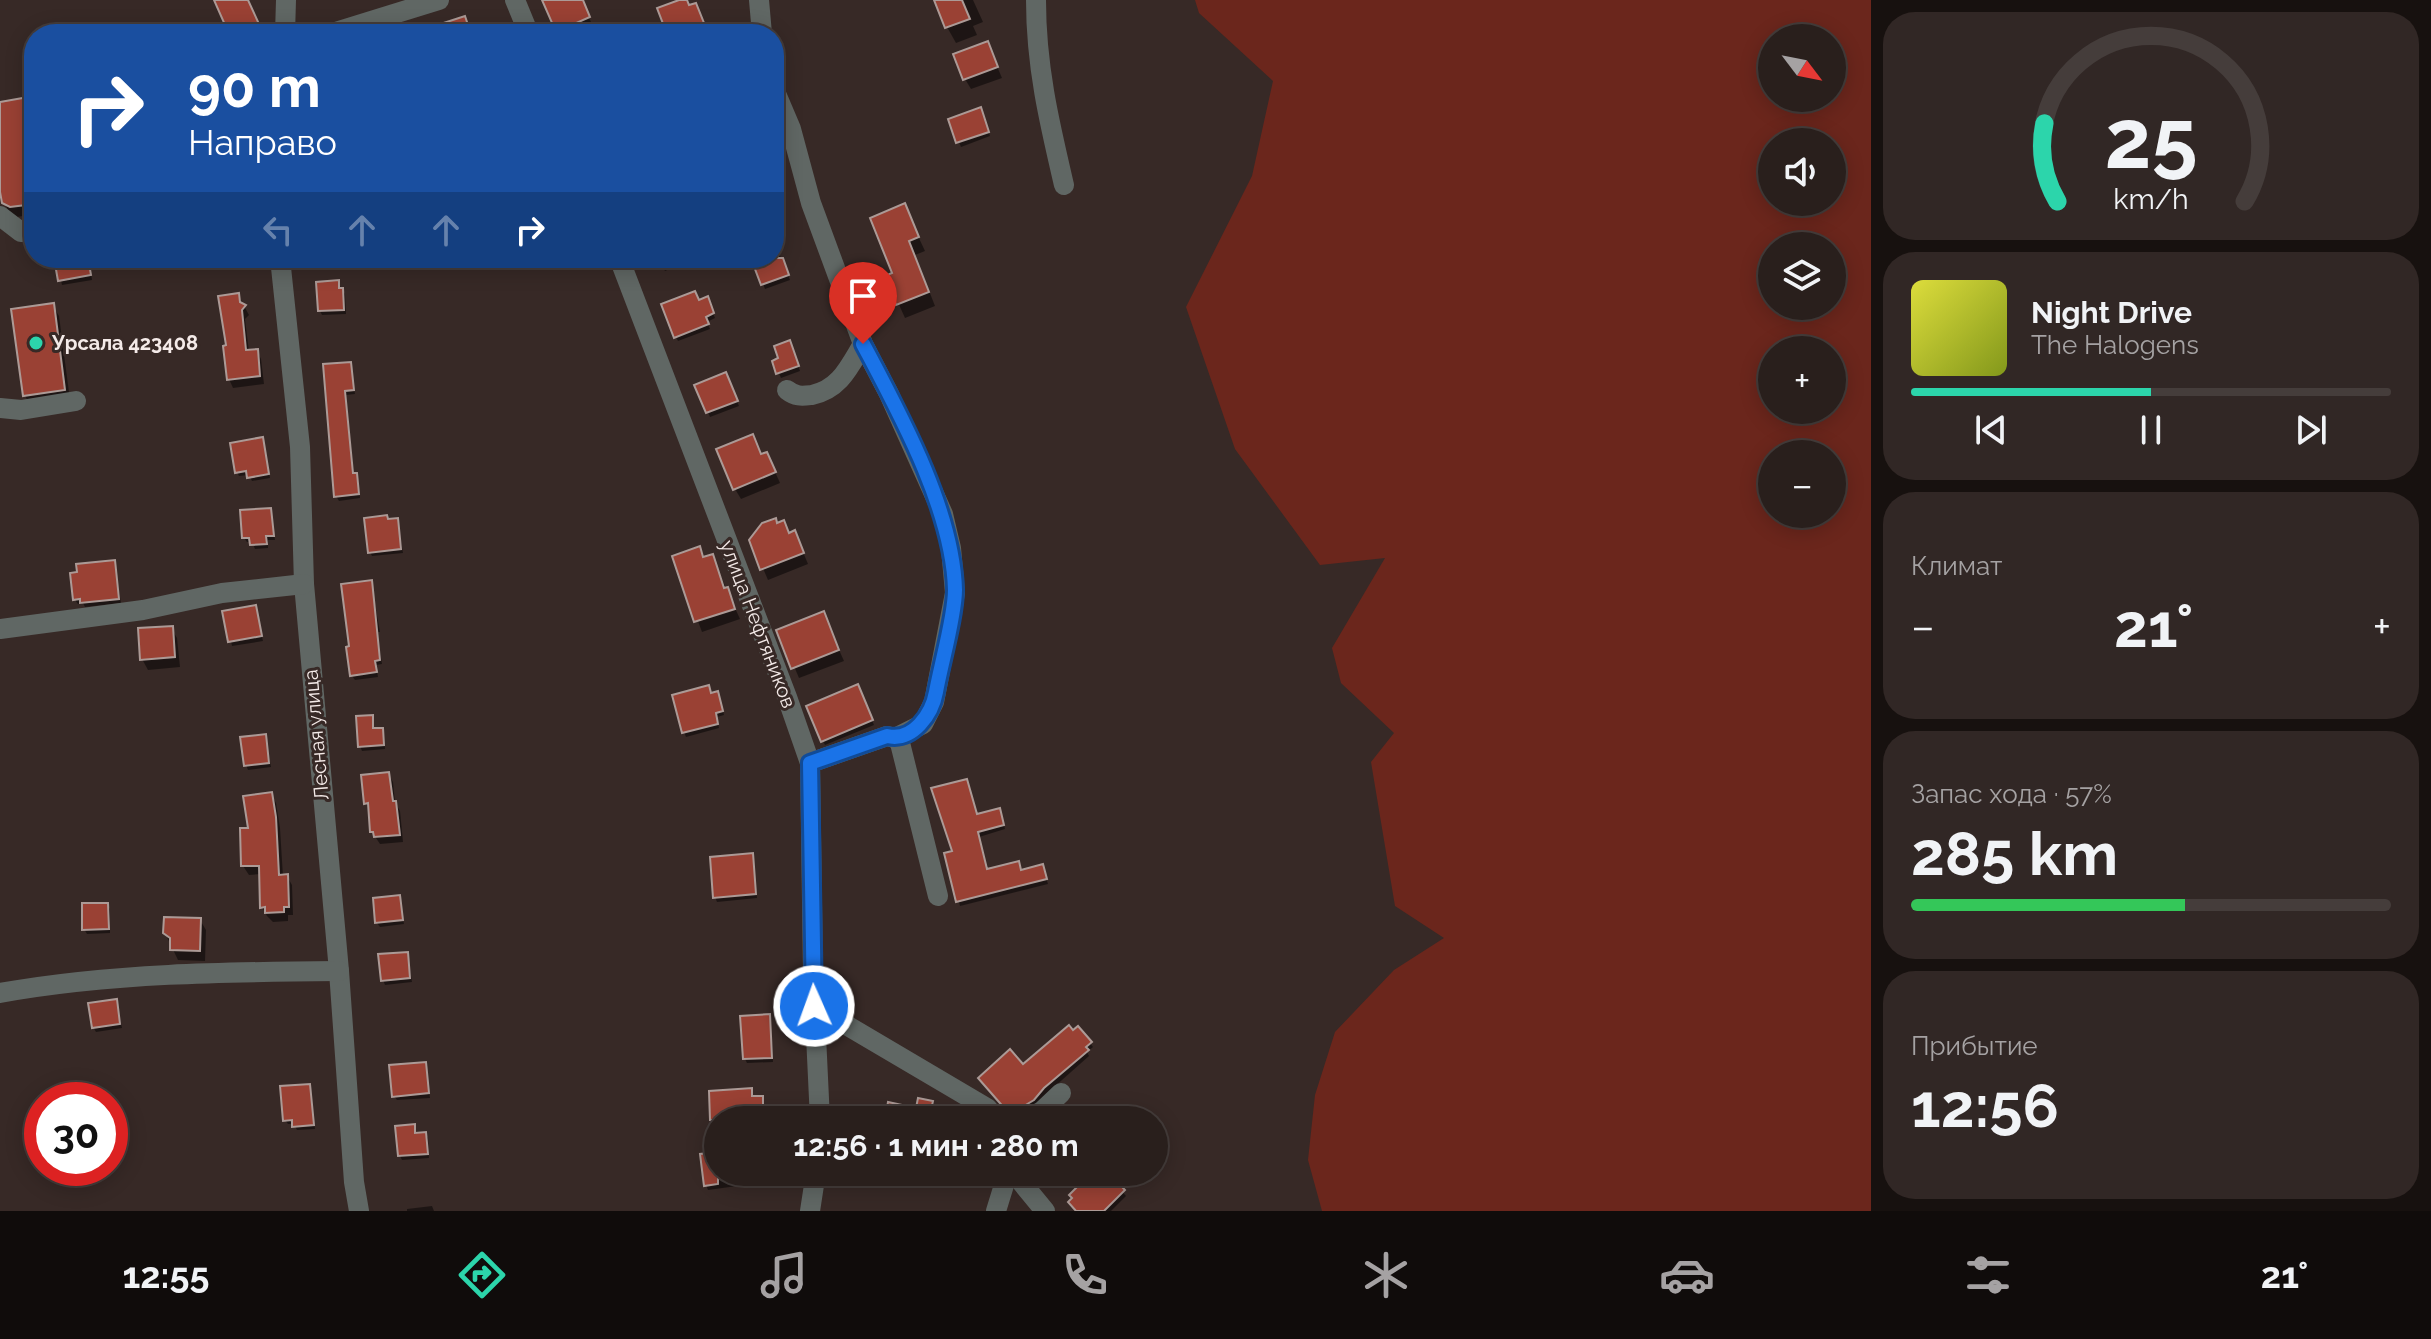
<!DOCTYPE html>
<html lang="ru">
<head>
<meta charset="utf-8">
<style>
  body { margin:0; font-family:Raleway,sans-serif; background:#312725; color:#f1f3f6; height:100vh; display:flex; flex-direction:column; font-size:30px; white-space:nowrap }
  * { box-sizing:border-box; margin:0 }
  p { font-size:26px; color:#a5a2a3 }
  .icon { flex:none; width:44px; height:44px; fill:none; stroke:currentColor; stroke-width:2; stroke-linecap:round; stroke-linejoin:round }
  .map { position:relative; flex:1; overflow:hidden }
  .drawer { display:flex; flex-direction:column; gap:12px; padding:12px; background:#17110f; width:560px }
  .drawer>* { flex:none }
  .guide { position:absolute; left:24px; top:24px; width:760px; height:244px; border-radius:32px; box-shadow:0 4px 20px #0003,0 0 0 2px #453d3b; background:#1a4fa0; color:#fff; overflow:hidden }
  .needle { width:52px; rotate:122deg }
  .buttons { position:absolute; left:1758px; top:24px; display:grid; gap:16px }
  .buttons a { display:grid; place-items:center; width:88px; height:88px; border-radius:50%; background:#291f1c; box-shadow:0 4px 20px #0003,0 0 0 2px #453d3b; font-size:40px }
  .speed { position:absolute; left:24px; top:1082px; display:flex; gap:16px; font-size:40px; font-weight:700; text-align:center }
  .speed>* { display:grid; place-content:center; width:104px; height:104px; border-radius:50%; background:#291f1c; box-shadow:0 4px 20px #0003,0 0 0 2px #453d3b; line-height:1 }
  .speed .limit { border:12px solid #d22; background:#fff; color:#111 }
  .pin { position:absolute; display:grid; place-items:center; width:68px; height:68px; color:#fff; margin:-82px -34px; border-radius:50% 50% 50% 0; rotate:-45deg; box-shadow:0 0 8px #0007 }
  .pin .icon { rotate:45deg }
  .me { position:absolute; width:88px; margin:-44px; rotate:358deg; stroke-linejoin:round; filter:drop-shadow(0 0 6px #0008) }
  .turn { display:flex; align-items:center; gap:28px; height:168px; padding:0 32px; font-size:36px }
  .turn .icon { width:104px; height:104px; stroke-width:2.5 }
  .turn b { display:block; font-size:56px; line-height:68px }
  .lanes { display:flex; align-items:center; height:76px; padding:0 32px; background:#0003; justify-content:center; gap:40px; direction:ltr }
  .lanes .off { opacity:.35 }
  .big { font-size:60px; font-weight:700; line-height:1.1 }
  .drawer .widget { flex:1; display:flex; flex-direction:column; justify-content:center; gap:12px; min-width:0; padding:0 28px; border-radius:32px; background:#312725 }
  .drawer .dial { align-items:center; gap:0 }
  .dial svg { height:208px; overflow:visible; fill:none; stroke:#453d3b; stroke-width:7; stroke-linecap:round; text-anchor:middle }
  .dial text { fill:#f1f3f6; stroke:none }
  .song { display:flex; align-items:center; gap:24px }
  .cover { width:96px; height:96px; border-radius:12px; background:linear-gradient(135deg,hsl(60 70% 55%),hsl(70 70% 35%)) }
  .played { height:8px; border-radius:4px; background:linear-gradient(90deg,#2cd5ab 50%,#453d3b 50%) }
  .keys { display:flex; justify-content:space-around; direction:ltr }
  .heat { display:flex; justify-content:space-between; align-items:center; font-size:44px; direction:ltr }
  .charge { height:12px; border-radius:6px; background:linear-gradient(90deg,#34c759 57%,#453d3b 0) }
  .trip { position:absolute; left:704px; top:1106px; width:464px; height:80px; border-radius:40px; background:#291f1c; box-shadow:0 4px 20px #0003,0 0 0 2px #453d3b; font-weight:700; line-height:80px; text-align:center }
  .tabs { display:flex; height:128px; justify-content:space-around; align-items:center; background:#100c0b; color:#a5a2a3 }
  .tabs .icon { width:56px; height:56px }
  .tabs .on { color:#2cd5ab }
  .tabs b { font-size:36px; color:#f1f3f6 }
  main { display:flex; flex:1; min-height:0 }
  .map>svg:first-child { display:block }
  .green { fill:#6b261c; fill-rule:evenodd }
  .shadow { fill:#0007 }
  .building { fill:#9a4134; stroke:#ac9a96; stroke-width:2 }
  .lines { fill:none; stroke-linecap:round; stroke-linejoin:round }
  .minor { stroke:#606764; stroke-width:20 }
  .route-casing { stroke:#114b97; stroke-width:20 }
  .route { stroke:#1a73e8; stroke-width:14 }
  .poi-dot { fill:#2cd5ab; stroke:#372926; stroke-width:3 }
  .labels { text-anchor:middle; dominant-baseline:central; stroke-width:6; stroke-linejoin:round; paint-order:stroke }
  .poi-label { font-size:20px; font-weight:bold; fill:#f4eae8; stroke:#372926; text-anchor:start }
  .street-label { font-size:20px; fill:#f4eae8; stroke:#372926 }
</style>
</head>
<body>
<main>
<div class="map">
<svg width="1871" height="1211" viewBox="0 0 1871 1211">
  <rect width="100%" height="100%" fill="#372926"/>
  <path class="green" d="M 1195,0 L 1871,0 L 1871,1211 L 1322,1211 L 1308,1160 L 1315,1095 L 1335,1032 L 1394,970 L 1444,938 L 1395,906 L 1371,762 L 1394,733 L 1341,683 L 1332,648 L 1385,558 L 1320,565 L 1235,449 L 1186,307 L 1252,176 L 1273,81 L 1199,13 ZM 1772,38 L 1832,38 L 1832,98 L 1772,98 ZM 1772,142 L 1832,142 L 1832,202 L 1772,202 ZM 1772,246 L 1832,246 L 1832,306 L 1772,306 ZM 1772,350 L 1832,350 L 1832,410 L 1772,410 ZM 1772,454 L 1832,454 L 1832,514 L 1772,514 Z"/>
  <g class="shadow">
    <polygon points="216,0 248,0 262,34 231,34"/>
    <polygon points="552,0 581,0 591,22 559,34 545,3"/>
    <polygon points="686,0 689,8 698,10 704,28 689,34 669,34"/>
    <polygon points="942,0 973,0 983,22 973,26 977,35 956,43 947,27"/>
    <polygon points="987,43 1002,78 971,89 965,79"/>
    <polygon points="34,98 34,214 17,217 10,213 4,203 0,179 0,104"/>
    <polygon points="982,114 990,136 961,147 950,120"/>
    <polygon points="904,206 925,251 915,255 935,306 905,318 887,278 895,275"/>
    <polygon points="779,253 790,280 765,289 755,263 774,258 774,255"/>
    <polygon points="56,258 89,258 92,280 62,285"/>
    <polygon points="639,258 691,258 691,260 665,271 661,264 645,269"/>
    <polygon points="338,283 345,294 346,314 322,315 320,311"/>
    <polygon points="238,295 249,315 245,319 249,352 257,351 261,359 264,384 233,388 229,379 228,347"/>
    <polygon points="699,302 709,303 715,318 707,322 710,329 678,341 676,337"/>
    <polygon points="53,306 59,316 70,400 31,406 25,396 14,311"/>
    <polygon points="792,347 800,371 781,378 774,362"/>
    <polygon points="350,364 355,394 346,395 354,475 358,479 360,498 339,501 336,496 326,366"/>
    <polygon points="728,379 739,406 710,417 697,386"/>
    <polygon points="262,440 270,478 252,481 249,475 239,476 237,472"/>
    <polygon points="762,456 772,465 780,483 741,499 735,489"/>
    <polygon points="270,510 275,540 268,540 268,548 255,549 252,542 247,542 244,538"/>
    <polygon points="397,520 403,553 372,556 370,552 388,521"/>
    <polygon points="783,523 790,534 795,533 808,564 768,580 751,540"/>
    <polygon points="699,549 705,559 712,557 740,619 702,632 674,557"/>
    <polygon points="114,562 121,603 85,607 83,603 78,604 75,600"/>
    <polygon points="371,582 380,632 377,632 382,664 376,665 378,677 355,680 352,676"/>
    <polygon points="255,607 263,641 232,646 225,613"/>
    <polygon points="823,614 844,661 799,678 779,631"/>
    <polygon points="171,628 177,638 180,667 148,670 142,659"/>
    <polygon points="860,691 874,725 825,745 823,741"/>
    <polygon points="711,695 720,698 724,715 717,717 719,728 686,737 684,732"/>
    <polygon points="371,717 374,730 382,730 384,734 385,749 362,751 360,746"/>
    <polygon points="265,736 271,767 248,770 246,765"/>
    <polygon points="388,774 393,782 395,802 400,811 403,842 380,844 372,832 370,810 366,803"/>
    <polygon points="271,794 276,803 280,828 283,877 287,876 292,885 293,915 288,915 288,921 273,922 267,916 262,907 261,874 249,875 243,866 250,830"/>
    <polygon points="1001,814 1005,829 979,837 987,871 1018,863 1021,871 1044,871 1048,884 960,906 946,855 954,853 977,816"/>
    <polygon points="752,855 757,898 717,902 715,897"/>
    <polygon points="399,898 404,924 380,927 377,923"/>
    <polygon points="107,905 110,909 110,933 87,934 84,929"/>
    <polygon points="200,920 206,930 205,961 178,960 165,933"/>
    <polygon points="407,954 412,982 385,985 383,980"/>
    <polygon points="116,1001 122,1028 96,1032 93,1027"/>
    <polygon points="769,1016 771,1021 773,1062 747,1063 745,1059"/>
    <polygon points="1090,1043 1093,1047 1087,1052 1089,1056 1017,1120 983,1083"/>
    <polygon points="425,1064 430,1098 397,1100 394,1096"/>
    <polygon points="309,1086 315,1129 297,1130 294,1124 288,1124 285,1120"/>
    <polygon points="750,1090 753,1098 761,1098 765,1114 754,1115 755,1120 718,1120 718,1172 735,1172 737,1186 708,1190 706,1185 714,1154 711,1092"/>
    <polygon points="414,1127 416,1134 425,1134 428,1138 429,1158 402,1160 400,1156"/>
    <polygon points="1095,1172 1105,1172 1126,1196 1111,1211 1077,1211"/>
    <polygon points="432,1206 434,1211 407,1211 407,1209"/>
  </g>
  <g class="building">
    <polygon points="214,0 248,0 259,24 235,34 229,34"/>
    <polygon points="542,0 583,0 590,17 556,32"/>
    <polygon points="679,0 687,0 689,5 696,3 704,23 676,34 667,34 657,8"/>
    <polygon points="934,0 962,0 970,19 945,28"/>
    <polygon points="465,16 471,34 420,34 419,31"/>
    <polygon points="988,41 998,67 963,80 953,54"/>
    <polygon points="34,96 34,204 10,207 2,203 0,192 0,102"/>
    <polygon points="981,107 989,132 956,143 948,119"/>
    <polygon points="905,203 919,237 909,241 929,292 896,305 885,276 892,273 870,218"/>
    <polygon points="54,258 88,258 91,275 58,281"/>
    <polygon points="761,258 783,258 789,275 761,285 752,261"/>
    <polygon points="339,280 339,288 343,288 344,310 318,311 316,282"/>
    <polygon points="695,291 699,300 708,296 714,313 706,317 709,324 674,338 661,304"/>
    <polygon points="239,293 240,302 246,305 242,310 246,350 258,349 260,376 227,380 223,346 226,345 218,296"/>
    <polygon points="54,303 65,390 23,396 11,309"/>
    <polygon points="790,340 799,366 776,374 772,361 778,358 774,346"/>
    <polygon points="351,362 354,390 345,391 353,473 357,473 359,494 334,497 323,364"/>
    <polygon points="726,372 738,401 706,413 694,385"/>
    <polygon points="753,434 761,454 767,452 776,472 733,490 716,449"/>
    <polygon points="263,437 269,474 247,478 246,471 235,473 230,443"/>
    <polygon points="271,508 274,536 266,536 267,544 250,545 249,538 242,538 240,510"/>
    <polygon points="387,515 388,519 398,518 401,549 368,553 364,518"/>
    <polygon points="776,518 777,523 784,520 789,533 795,530 804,553 760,570 749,540 762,523"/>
    <polygon points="700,546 703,557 713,554 724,588 728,587 735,609 694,622 672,556"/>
    <polygon points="115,560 119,599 80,603 80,599 73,600 70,573 77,572 76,564"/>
    <polygon points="372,580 380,660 375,661 377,672 350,676 346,647 349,646 341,584"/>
    <polygon points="256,605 262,636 228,642 222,611"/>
    <polygon points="824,611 839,650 791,669 776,630"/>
    <polygon points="173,626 175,657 140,660 138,628"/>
    <polygon points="858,684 873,720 821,742 806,706"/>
    <polygon points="709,685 711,693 718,691 723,711 716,713 718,724 682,733 672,695"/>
    <polygon points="373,715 373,728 383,728 384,745 358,747 356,716"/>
    <polygon points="266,734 269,763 244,766 240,737"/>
    <polygon points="389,772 393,801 396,801 400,835 374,837 373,832 370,832 368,803 364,804 361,775"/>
    <polygon points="967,779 977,814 1000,808 1004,825 978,832 987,869 1019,861 1021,870 1043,864 1047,879 956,902 944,853 952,851 931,788"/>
    <polygon points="272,792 276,817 279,875 288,874 289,907 284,907 284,912 265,913 265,907 260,908 259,866 241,866 240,828 248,828 243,796"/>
    <polygon points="753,853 756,894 713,898 710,857"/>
    <polygon points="400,895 403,920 375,923 373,898"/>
    <polygon points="82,903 108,903 109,929 82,930"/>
    <polygon points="164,917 201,918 200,951 170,950 170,938 163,933"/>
    <polygon points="408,952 410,978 381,981 378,954"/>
    <polygon points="117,999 120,1024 92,1028 88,1003"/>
    <polygon points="770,1014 772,1058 743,1059 740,1016"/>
    <polygon points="1069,1025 1073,1030 1078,1026 1092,1042 1086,1047 1089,1050 1044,1088 1034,1100 1019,1109 1013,1118 978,1078 1010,1049 1023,1064"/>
    <polygon points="426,1062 429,1093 392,1097 389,1065"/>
    <polygon points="310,1084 314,1125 292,1127 292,1120 283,1121 280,1086"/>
    <polygon points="752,1088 752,1096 763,1096 763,1110 753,1111 753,1120 710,1120 709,1091"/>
    <polygon points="918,1098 933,1101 931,1110 944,1113 943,1120 885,1120 888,1102 916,1108"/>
    <polygon points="415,1124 415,1133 426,1132 428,1154 398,1156 395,1126"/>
    <polygon points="718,1152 718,1184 704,1186 700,1154"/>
    <polygon points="1092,1172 1108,1172 1125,1190 1104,1211 1076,1211 1068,1202 1072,1198 1069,1195"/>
  </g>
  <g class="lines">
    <g class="minor">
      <polyline points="515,0 529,34"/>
      <polyline points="759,0 762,34"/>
      <path d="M 1036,0 C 1036,66 1049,121 1064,185"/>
      <polyline points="285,34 286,0"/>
      <polyline points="329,34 439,0"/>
      <polyline points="774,89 791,129 811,203 863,344 889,394 943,514 951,548 955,593 934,702 923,724 895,738"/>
      <polyline points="0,216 21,232 34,230"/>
      <polyline points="280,258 300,447 304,584 339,971 354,1182 359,1211"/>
      <polyline points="619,258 787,697 810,763 813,972 820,1120"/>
      <path d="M 787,390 C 796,397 802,396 812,395 C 840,389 849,367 863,344"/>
      <polyline points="0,408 21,410 76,401"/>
      <polyline points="0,629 143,610 222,593 304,584"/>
      <polyline points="810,763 887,736 895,738 900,743 938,896"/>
      <path d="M 0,993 C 111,973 226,972 339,971"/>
      <polyline points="814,1006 987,1108 998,1120"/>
      <polyline points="1026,1120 1042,1111 1061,1093"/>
      <polyline points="1013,1172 1045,1211"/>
      <polyline points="810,1211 816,1172"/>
      <polyline points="996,1211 1008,1172"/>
    </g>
  </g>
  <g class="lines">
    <defs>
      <path id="route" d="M 814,1006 L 810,763 L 887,736 C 913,742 932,714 936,692 C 941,664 955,616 955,590 C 953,510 900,414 863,344"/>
    </defs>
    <use href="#route" class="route-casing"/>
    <use href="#route" class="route"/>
  </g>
  <circle class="poi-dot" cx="36" cy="343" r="8"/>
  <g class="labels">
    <g class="poi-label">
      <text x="52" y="343">Урсала 423408</text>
    </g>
    <g class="street-label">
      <text transform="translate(758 624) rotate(69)">улица Нефтяников</text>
      <text transform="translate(316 735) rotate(-95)">Лесная улица</text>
    </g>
  </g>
</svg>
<div class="buttons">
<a><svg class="needle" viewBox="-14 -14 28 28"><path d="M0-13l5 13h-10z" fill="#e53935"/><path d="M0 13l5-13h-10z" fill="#a5a2a3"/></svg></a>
<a><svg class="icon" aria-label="sound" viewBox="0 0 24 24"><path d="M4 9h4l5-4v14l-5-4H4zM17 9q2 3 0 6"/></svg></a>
<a><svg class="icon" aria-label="layers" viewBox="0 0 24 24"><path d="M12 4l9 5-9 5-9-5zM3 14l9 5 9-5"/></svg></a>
<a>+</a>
<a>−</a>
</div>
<div class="speed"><div class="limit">30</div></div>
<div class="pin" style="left:863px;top:344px;background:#d93025"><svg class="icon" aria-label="arrive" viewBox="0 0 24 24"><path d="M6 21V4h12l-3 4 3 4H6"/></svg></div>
<svg class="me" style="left:814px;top:1006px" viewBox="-20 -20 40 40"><circle r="17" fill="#1a73e8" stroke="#fff" stroke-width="3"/><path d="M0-11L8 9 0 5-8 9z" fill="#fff"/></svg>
<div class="trip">12:56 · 1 мин · 280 m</div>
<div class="guide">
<div class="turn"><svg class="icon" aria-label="right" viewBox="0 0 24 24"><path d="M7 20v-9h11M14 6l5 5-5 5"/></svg><div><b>90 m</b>Направо</div></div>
<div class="lanes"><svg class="icon off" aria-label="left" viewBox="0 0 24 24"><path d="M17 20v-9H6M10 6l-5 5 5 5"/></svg><svg class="icon off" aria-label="ahead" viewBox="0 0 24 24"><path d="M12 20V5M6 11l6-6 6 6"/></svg><svg class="icon off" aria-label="ahead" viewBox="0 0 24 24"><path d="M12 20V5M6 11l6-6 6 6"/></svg><svg class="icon" aria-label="right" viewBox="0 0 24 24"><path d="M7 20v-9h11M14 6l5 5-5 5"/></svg></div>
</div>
</div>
<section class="drawer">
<div class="widget dial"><svg viewBox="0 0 100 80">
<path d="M14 69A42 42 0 1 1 86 69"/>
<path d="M14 69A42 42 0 0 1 9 39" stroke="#2cd5ab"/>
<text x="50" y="56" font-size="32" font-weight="700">25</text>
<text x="50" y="72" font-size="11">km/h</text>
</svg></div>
<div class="widget">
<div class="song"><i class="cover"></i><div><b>Night Drive</b><p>The Halogens</p></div></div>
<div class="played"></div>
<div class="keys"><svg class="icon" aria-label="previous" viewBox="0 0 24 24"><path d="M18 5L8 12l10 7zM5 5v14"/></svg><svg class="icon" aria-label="pause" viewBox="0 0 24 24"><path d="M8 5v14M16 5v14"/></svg><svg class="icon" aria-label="next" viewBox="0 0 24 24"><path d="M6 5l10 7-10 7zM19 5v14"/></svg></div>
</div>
<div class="widget"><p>Климат</p>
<div class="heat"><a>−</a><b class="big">21°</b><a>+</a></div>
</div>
<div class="widget"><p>Запас хода · 57%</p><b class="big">285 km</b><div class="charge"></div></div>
<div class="widget"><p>Прибытие</p><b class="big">12:56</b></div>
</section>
</main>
<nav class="tabs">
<b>12:55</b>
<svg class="icon on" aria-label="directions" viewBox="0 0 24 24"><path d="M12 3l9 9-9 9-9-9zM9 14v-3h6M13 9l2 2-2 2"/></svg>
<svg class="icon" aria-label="music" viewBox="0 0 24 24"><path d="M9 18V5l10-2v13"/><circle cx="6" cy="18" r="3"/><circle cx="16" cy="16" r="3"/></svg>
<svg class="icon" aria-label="phone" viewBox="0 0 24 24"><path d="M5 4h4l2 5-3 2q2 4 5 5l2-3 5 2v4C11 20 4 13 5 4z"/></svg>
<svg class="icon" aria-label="climate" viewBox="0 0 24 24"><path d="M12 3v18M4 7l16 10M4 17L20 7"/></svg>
<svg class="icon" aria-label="car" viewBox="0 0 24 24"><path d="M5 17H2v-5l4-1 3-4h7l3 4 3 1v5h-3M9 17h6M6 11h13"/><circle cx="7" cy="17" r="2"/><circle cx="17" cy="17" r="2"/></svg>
<svg class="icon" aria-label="filters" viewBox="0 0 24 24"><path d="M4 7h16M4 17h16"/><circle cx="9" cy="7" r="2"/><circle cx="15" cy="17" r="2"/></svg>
<b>21°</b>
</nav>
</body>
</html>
